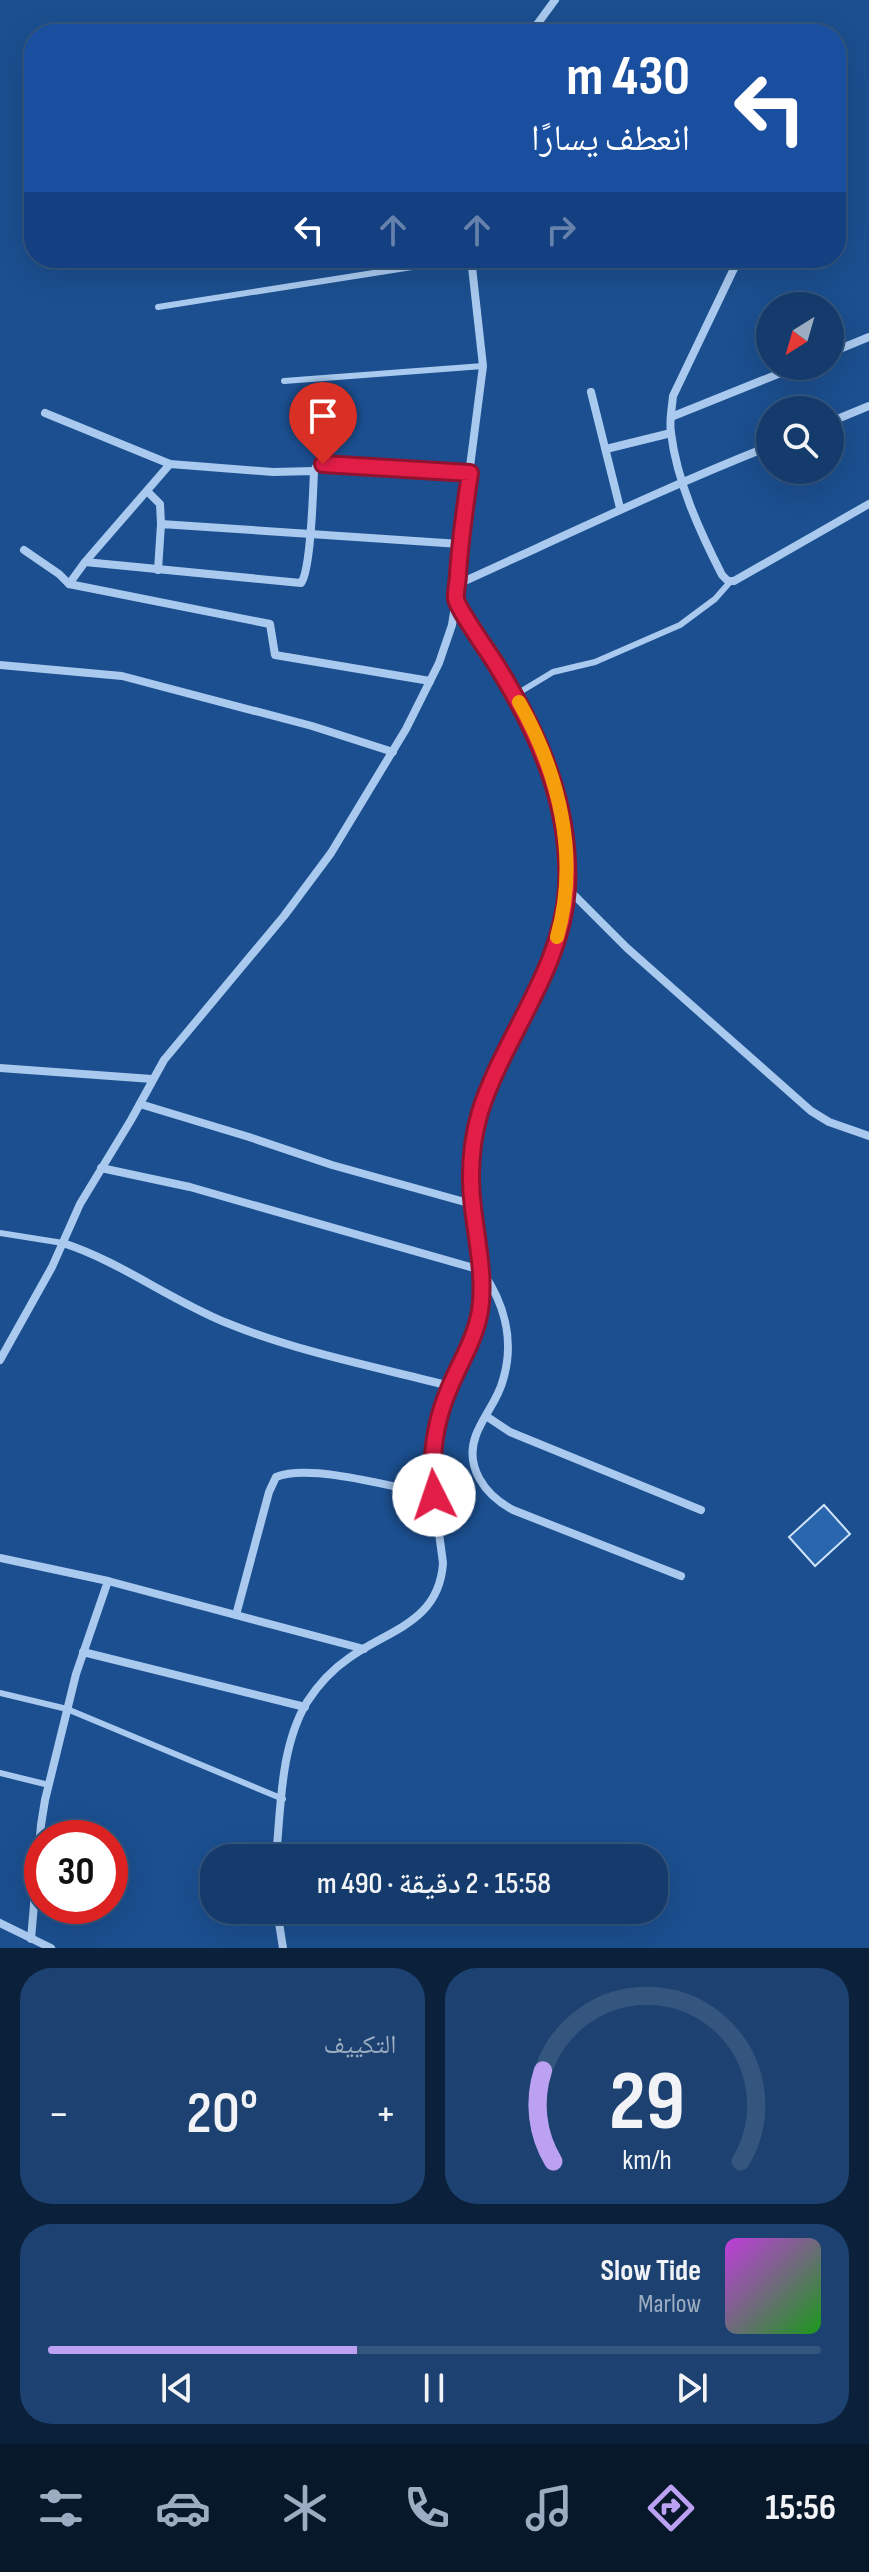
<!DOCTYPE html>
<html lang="ar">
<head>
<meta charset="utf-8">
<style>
  body { margin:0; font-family:"Sofia Sans Condensed","Noto Naskh Arabic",sans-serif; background:#1d4271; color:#f1f3f6; direction:rtl; height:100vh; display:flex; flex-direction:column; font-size:30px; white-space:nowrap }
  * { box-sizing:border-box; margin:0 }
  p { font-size:26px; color:#9dadc1 }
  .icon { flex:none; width:44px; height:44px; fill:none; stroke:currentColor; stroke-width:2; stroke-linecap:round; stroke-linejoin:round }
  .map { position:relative; height:1948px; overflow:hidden; direction:ltr }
  .drawer { display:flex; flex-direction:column; gap:20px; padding:20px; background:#0b203b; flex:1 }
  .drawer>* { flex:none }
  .hud { position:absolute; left:24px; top:24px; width:822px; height:244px; border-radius:32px; box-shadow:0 8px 32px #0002,0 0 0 2px #33557e; direction:rtl; background:#1a4fa0; color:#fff; overflow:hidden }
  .needle { width:52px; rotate:217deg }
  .fabs { position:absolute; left:756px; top:292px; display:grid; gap:16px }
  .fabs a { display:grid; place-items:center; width:88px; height:88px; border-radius:50%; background:#143b6b; box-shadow:0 8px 32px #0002,0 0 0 2px #33557e; font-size:40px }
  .speed { position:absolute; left:24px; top:1820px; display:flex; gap:16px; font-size:40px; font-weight:700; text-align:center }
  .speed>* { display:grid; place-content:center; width:104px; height:104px; border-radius:50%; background:#143b6b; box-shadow:0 8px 32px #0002,0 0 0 2px #33557e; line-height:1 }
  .speed .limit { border:12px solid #d22; background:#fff; color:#111 }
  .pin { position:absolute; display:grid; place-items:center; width:68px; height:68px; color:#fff; margin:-82px -34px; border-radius:50% 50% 50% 0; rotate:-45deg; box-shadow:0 0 8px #0007 }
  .pin .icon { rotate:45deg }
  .me { position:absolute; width:88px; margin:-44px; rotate:356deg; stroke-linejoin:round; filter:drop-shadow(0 0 6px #0008) }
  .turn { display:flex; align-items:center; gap:28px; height:168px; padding:0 24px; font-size:36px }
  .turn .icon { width:104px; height:104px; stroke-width:2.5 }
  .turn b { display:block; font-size:56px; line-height:68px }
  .lanes { display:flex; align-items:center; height:76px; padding:0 24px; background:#0003; justify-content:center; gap:40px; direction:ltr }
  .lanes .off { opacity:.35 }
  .big { font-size:60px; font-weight:600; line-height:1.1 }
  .drawer .card { flex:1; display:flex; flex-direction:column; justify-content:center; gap:12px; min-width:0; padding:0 28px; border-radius:32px; background:#1d4271 }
  .drawer .dial { align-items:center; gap:0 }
  .dial svg { height:208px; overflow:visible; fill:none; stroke:#33557e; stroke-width:7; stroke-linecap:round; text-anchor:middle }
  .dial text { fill:#f1f3f6; stroke:none }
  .song { display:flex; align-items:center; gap:24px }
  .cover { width:96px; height:96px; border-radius:12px; background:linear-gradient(135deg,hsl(290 70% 55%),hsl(120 70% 35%)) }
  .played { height:8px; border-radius:4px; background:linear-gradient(90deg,#bca0f2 40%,#33557e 40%) }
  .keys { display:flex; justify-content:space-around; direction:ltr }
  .heat { display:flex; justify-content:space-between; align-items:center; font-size:44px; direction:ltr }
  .drawer .tiles { flex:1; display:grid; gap:20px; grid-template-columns:1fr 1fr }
  .card:last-child { grid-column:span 2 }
  .trip { position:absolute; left:200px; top:1844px; width:468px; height:80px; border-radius:32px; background:#143b6b; box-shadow:0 8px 32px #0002,0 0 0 2px #33557e; font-weight:600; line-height:80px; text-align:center; direction:rtl }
  .tabs { display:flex; height:128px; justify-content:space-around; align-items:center; background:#08182b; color:#9dadc1 }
  .tabs .icon { width:56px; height:56px }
  .tabs .on { color:#bca0f2 }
  .tabs b { font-size:36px; color:#f1f3f6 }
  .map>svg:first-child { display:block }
  .building { fill:#2a66ad; stroke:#cfe3fa; stroke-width:2 }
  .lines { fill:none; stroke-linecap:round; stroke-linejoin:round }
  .service { stroke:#a9c9ee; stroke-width:6 }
  .minor { stroke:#a9c9ee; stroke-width:8 }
  .route-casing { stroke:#92132f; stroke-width:20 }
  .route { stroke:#e11d48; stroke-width:14 }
  .slow { stroke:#f59e0b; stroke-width:14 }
</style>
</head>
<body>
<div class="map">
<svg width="869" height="1948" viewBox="0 0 869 1948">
  <rect width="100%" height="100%" fill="#1b4f8f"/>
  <polygon class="building" points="824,1505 850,1534 815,1566 789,1537"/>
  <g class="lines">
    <g class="service">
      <polyline points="158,307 469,258"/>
      <polyline points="284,381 483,366"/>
      <polyline points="515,695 553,672 595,662 680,625 715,599 730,582"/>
      <polyline points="0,1233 63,1243"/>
      <polyline points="0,1693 67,1709 283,1799"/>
      <polyline points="0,1773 49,1785"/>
    </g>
    <g class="minor">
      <polyline points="530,34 555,0"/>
      <path d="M 739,258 L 673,396 C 672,408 669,421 671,433 C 677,482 700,532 722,575 L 728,581 L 734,581 L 869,504"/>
      <polyline points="830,353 869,337"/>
      <polyline points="591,392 620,508"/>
      <path d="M 45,413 L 170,464 L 273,472 L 314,471 C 313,492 311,570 301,583 L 85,562 L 69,584"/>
      <polyline points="671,417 798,366"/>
      <polyline points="830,422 869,406"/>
      <polyline points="606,449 671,433"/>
      <polyline points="314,471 316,467 323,464 470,473"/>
      <polyline points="148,492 160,504 161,524"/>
      <polyline points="24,550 59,574 69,584 270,624 275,655 430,681"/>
      <polyline points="85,562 170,464"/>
      <polyline points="158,570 161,524 460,544"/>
      <path d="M 458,584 C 562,537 664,488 770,446"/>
      <polyline points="0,665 122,676 312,726 393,752"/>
      <polyline points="567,888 627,948 811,1111 829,1122 869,1136"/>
      <polyline points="0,1068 152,1079"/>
      <polyline points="140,1104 249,1137 332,1165 472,1204"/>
      <path d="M 101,1168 L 190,1187 L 481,1270 C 504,1302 515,1340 503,1380 C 498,1400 483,1416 476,1435 C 464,1467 485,1495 513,1510 L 681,1576"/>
      <path d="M 63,1243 C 121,1262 170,1300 227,1323 C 298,1352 376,1367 450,1386"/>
      <polyline points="0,1360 52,1267 80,1204 131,1120 164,1060 284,916 331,853 406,729 439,663 452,625 456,600 460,544 483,366 471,258"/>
      <polyline points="486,1416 510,1432 701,1510"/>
      <polyline points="0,1558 108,1581 76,1674 45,1800 41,1825 31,1939"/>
      <polyline points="108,1581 364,1649"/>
      <path d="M 236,1615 L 269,1492 L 276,1477 C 311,1463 396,1488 434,1495"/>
      <polyline points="83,1652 305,1707"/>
      <path d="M 276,1858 C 281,1807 280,1747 307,1702 C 318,1685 333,1669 349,1658 C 390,1629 439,1622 443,1563 C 436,1508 425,1456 444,1402 C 456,1369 477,1342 480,1306 C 487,1240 460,1182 480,1114 C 495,1061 526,1015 547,965 C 606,827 526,713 456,600"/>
      <polyline points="277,1910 283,1948"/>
      <polyline points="0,1923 51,1948"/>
    </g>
  </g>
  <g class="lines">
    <defs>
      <path id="route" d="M 323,464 L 470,473 C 465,507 460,541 458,575 C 458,582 455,592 456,599 C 458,610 490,654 497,666 C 539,734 571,806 567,888 C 562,970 504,1036 480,1112 C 471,1143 469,1177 473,1208 C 477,1242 485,1277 480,1311 C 475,1340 460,1362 449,1389 C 434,1424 430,1458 434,1495"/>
    </defs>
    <use href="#route" class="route-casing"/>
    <use href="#route" class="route"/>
    <path class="slow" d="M 519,702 C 559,773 580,857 557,937"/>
  </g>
</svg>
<div class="fabs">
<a><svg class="needle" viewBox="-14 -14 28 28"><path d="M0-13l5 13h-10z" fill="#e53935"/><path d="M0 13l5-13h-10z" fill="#9dadc1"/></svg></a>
<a><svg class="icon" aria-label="search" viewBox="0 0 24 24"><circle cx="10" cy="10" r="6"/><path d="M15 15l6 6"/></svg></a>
</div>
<div class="speed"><div class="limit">30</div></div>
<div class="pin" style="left:323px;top:464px;background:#d93025"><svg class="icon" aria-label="arrive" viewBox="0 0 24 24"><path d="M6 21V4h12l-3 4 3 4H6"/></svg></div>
<svg class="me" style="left:434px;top:1495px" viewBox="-20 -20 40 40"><circle r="19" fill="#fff"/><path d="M0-13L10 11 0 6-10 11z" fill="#e11d48"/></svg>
<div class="trip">15:58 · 2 دقيقة · 490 m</div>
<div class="hud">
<div class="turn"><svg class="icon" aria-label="left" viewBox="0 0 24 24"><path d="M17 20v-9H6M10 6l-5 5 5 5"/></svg><div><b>430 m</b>انعطف يسارًا</div></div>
<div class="lanes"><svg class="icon" aria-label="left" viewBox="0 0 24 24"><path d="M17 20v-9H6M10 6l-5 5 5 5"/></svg><svg class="icon off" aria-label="ahead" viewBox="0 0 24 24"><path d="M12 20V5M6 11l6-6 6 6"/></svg><svg class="icon off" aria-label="ahead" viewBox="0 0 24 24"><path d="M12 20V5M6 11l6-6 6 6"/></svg><svg class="icon off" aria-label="right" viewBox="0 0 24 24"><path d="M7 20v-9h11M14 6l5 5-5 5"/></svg></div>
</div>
</div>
<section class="drawer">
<div class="tiles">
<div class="card dial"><svg viewBox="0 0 100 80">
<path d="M14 69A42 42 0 1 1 86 69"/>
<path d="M14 69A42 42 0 0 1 10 34" stroke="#bca0f2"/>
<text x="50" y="56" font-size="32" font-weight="700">29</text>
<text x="50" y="72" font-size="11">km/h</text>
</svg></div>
<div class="card"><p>التكييف</p>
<div class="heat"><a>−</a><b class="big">20°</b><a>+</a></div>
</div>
<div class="card">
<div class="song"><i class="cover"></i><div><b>Slow Tide</b><p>Marlow</p></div></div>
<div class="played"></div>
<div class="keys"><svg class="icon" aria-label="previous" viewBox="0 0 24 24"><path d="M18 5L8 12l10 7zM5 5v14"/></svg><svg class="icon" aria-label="pause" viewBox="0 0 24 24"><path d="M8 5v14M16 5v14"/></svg><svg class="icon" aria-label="next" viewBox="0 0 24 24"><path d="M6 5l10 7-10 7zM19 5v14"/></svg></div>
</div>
</div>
</section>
<nav class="tabs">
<b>15:56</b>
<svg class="icon on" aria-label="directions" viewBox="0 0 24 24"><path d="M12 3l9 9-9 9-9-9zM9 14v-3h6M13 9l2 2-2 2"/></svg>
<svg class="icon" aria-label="music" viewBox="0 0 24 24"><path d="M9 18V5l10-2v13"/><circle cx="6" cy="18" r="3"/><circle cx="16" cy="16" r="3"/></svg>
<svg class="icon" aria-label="phone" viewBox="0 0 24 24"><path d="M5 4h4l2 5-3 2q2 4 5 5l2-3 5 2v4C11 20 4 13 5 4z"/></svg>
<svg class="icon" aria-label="climate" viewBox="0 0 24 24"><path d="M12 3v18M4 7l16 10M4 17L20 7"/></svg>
<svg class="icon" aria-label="car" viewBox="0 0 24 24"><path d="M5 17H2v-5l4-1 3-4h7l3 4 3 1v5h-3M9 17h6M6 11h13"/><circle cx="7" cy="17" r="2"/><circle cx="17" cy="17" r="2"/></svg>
<svg class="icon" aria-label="filters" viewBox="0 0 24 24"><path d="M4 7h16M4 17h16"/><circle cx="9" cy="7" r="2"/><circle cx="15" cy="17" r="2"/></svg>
</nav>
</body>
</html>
